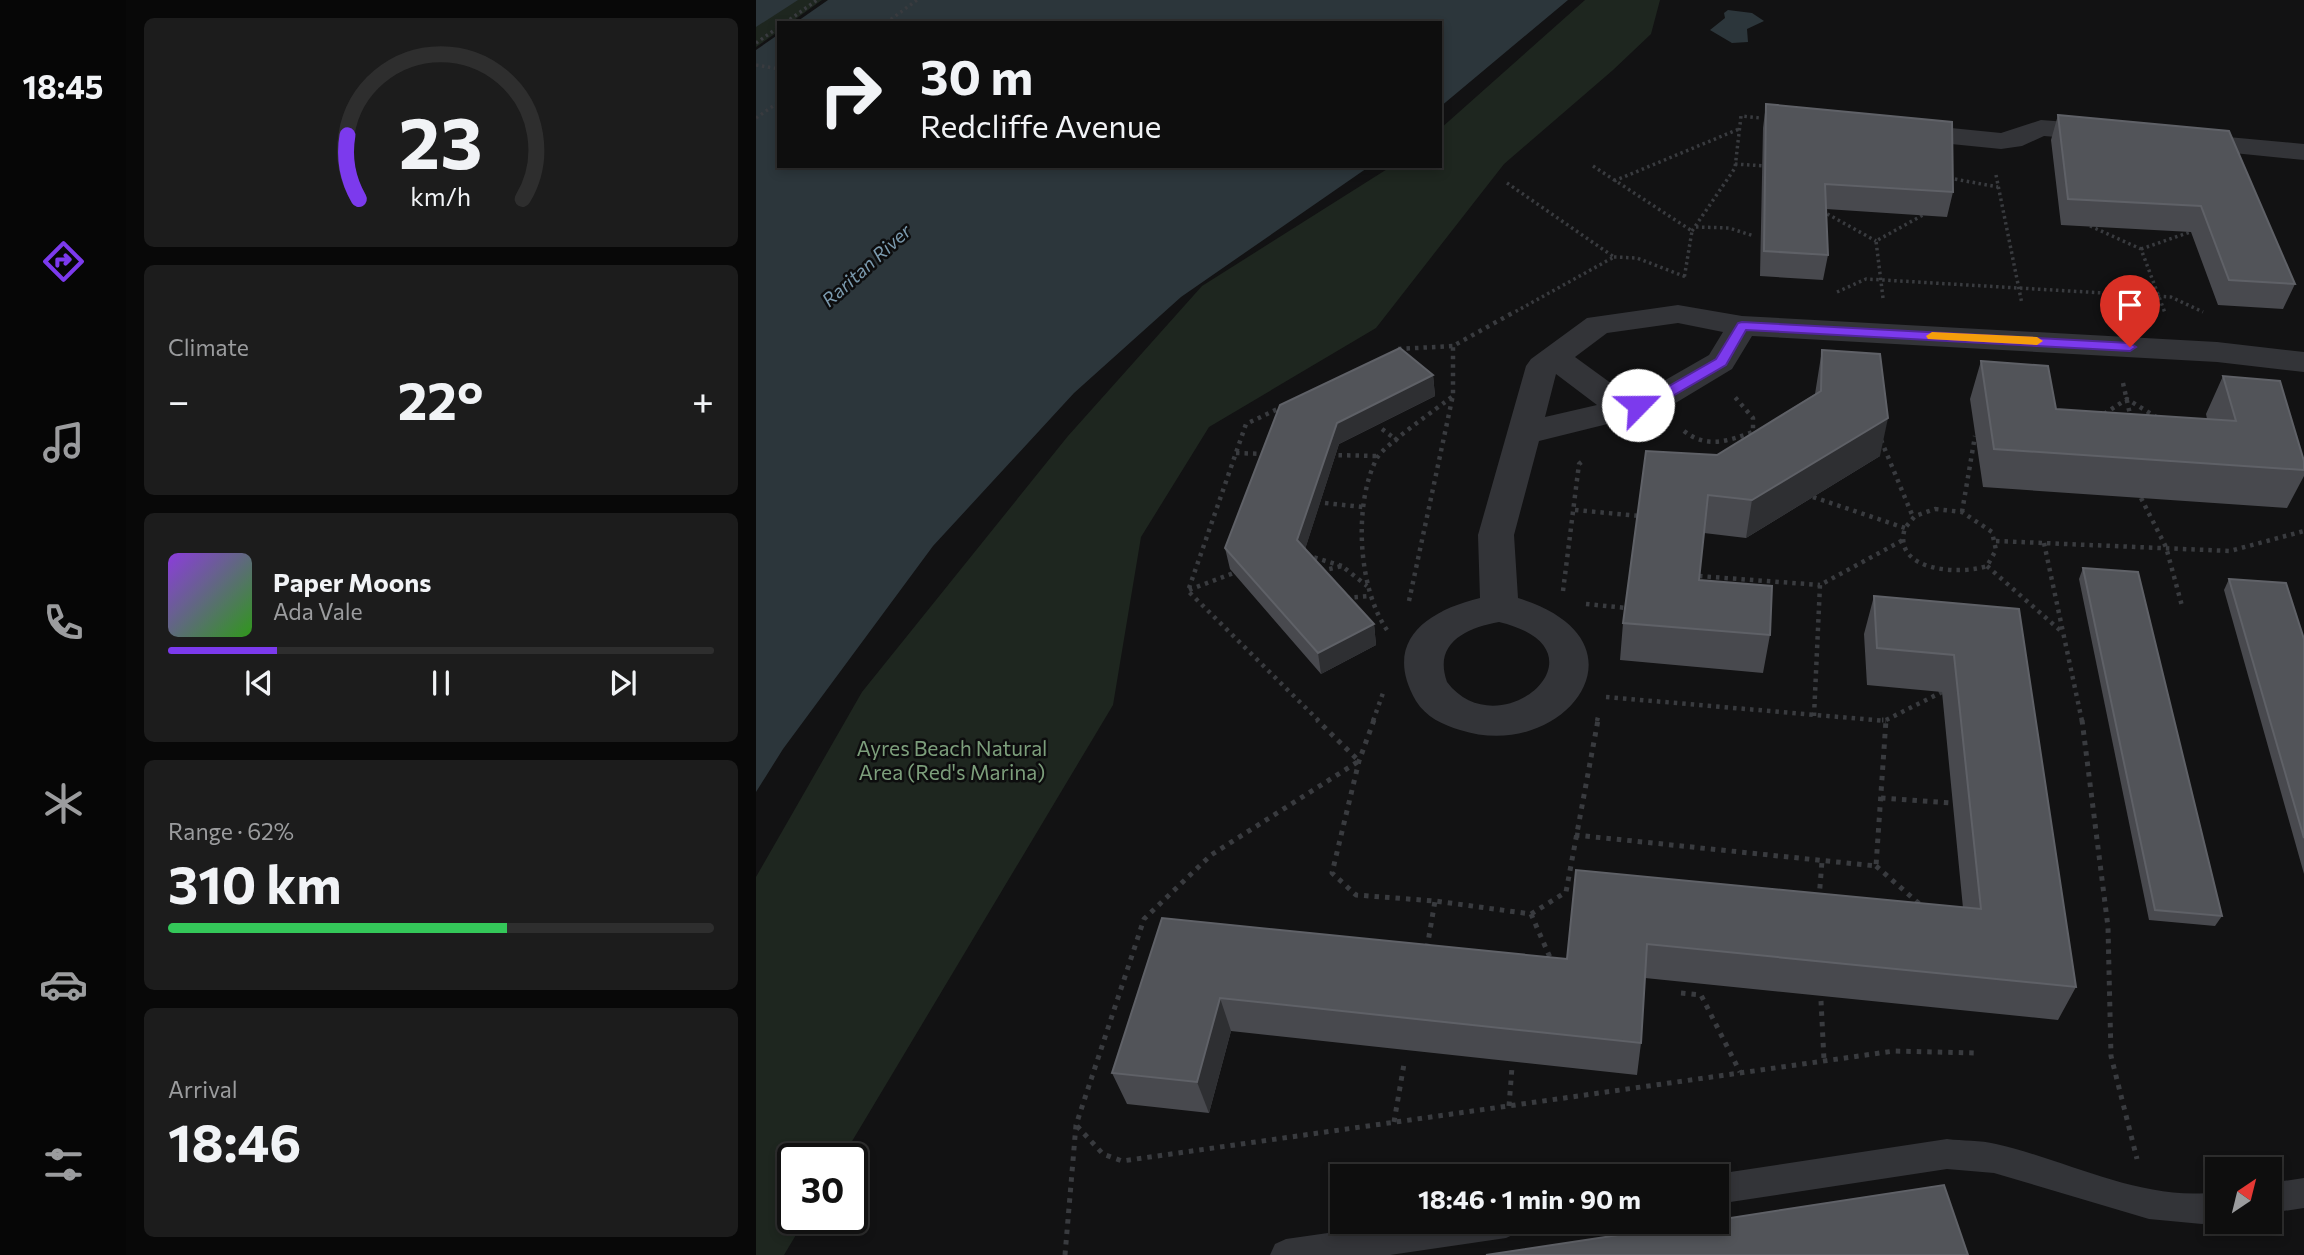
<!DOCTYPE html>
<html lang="en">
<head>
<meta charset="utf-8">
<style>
  body { margin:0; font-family:Commissioner,sans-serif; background:#1c1c1c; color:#f1f3f6; height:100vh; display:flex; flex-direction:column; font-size:26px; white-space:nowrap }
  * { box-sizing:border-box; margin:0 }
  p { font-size:23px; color:#9b9c9e }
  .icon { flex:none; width:38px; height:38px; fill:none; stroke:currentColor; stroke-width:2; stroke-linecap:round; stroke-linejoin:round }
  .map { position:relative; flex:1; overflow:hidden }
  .details { display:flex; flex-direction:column; gap:18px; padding:18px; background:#080808; width:630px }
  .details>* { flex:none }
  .top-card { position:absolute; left:21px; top:21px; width:665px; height:147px; border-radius:0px; box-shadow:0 4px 10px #0003,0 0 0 2px #2e2e2e; background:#0e0e0e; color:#f1f3f6; overflow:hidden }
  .needle { width:46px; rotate:35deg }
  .controls { position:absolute; left:1449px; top:1157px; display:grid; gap:14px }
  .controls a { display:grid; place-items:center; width:77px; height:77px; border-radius:0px; background:#0e0e0e; box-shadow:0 4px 10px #0003,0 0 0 2px #2e2e2e; font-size:35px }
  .speed { position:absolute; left:21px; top:1143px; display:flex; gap:14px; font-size:35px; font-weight:700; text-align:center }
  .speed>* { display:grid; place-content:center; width:91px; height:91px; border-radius:50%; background:#0e0e0e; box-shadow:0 4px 10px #0003,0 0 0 2px #2e2e2e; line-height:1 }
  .speed .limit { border:4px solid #111; border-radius:10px; background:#fff; color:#111 }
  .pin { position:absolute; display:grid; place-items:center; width:60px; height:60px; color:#fff; margin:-72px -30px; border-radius:50% 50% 50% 0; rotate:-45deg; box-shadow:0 0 7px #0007 }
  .pin .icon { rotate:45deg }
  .me { position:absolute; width:77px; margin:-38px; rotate:67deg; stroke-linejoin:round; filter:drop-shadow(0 0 5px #0008) }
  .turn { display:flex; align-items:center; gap:24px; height:147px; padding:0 28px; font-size:32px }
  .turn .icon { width:91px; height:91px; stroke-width:2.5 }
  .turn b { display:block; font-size:49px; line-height:60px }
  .big { font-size:52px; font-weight:700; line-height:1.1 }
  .details .tile { flex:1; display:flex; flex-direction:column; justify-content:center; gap:10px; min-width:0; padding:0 24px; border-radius:10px; background:#1c1c1c }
  .details .dial { align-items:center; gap:0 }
  .dial svg { height:182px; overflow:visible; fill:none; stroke:#2e2e2e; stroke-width:7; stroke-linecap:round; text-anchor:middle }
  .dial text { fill:#f1f3f6; stroke:none }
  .song { display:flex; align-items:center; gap:21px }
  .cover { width:84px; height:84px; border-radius:10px; background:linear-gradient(135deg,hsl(270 70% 55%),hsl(110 70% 35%)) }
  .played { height:7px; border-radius:4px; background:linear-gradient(90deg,#7c3aed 20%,#2e2e2e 20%) }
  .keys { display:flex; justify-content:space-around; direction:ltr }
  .heat { display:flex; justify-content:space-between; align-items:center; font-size:38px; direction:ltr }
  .charge { height:10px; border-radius:5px; background:linear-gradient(90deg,#34c759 62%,#2e2e2e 0) }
  .trip { position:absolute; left:574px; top:1164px; width:399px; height:70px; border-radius:0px; background:#0e0e0e; box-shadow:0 4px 10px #0003,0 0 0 2px #2e2e2e; font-weight:700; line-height:70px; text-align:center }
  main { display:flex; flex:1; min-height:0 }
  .menu { display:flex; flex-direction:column; width:126px; justify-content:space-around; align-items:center; background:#060606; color:#9b9c9e }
  .menu .icon { width:49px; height:49px }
  .menu .on { color:#7c3aed }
  .menu b { font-size:32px; color:#f1f3f6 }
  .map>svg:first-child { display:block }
  .green { fill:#1e261f }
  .water { fill:#2c363b }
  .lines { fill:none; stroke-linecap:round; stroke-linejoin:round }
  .path-far2 { stroke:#393b3f; stroke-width:3.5; stroke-dasharray:2.5 3.5; stroke-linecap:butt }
  .path-far1 { stroke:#393b3f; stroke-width:4.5; stroke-dasharray:3.5 5; stroke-linecap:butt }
  .path { stroke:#393b3f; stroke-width:5; stroke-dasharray:4.5 6; stroke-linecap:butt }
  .lane { fill:#333438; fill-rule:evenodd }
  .street { fill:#333438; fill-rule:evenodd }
  .wall { fill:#48494e }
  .shaded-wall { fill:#2e2f32 }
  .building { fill:#525459; stroke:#5f6167; stroke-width:2 }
  .route { fill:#7c3aed; stroke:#51269a; stroke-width:2 }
  .slow { fill:#f59e0b }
  .labels { text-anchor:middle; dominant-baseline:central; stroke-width:5; stroke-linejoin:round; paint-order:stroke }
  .far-water-label { font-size:19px; font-style:italic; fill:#7b9aae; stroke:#0d0d0e }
  .park-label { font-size:21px; fill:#7c9e7b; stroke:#0d0d0e }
</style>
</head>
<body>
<main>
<nav class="menu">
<b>18:45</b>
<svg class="icon on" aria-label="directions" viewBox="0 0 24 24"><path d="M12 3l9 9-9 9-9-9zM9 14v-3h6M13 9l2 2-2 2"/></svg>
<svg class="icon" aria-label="music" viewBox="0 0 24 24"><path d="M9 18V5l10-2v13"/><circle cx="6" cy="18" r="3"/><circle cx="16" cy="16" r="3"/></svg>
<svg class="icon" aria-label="phone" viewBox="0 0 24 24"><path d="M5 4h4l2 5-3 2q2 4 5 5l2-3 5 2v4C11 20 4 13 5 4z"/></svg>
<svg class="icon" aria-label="climate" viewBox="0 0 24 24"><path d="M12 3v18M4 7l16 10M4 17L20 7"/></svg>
<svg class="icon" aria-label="car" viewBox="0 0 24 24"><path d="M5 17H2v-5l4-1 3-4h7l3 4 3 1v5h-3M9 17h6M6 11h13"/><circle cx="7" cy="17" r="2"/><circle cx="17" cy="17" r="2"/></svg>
<svg class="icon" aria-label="filters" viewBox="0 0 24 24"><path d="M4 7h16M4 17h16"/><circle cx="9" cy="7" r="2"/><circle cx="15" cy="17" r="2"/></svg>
</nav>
<section class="details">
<div class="tile dial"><svg viewBox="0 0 100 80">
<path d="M14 69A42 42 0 1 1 86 69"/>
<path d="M14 69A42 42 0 0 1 9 41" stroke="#7c3aed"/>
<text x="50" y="56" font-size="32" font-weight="700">23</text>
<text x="50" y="72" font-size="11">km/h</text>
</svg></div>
<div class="tile"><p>Climate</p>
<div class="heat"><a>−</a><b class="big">22°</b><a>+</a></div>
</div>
<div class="tile">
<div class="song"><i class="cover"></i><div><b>Paper Moons</b><p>Ada Vale</p></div></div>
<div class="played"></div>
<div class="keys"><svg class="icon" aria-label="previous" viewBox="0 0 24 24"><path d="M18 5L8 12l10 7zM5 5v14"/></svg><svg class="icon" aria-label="pause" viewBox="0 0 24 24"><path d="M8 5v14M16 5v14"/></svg><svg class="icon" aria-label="next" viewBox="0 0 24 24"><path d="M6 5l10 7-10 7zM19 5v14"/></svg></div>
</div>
<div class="tile"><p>Range · 62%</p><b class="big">310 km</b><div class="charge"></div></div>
<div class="tile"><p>Arrival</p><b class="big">18:46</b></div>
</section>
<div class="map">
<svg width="1548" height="1255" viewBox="0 0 1548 1255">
  <rect width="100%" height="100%" fill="#121213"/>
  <g class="green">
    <polygon points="0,0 66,0 34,23 23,23 23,31 0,47"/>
    <polygon points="829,0 904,0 895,34 857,70 748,164 620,328 453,427 385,537 357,705 86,1158 37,1158 37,1218 50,1218 28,1255 0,1255 0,877 106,692 312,436 446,286 636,166 684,166 684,129"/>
  </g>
  <g class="water">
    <polygon points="0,0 42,0 0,27"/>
    <polygon points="72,0 812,0 684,107 684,23 39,23"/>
    <polygon points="972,10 996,13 1008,21 991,29 992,42 976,43 954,30 969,18 968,13"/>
    <polygon points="23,34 23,166 614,166 425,297 318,393 177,546 27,749 0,792 0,50"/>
  </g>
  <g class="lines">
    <g class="path-far2">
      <polyline points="29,23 61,0"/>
      <polyline points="130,23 161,0"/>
      <polyline points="0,43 23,27"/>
      <polyline points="0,65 23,69"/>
      <polyline points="0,118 23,102"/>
      <polyline points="979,164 1010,166"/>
      <polyline points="837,166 936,231 928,279"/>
      <polyline points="1240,175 1266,304"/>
      <polyline points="1193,178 1242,187"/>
      <polyline points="858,181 983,129"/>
      <polyline points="751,183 858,257 757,313"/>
      <polyline points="1066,211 1120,241"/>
      <polyline points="1334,226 1385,249 1409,313"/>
      <polyline points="940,227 973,228 998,236"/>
      <polyline points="936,231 979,168 985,116 1004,118"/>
      <polyline points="1385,249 1440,230"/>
      <polyline points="858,257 881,258 930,277"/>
      <polyline points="1081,292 1110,279 1415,297 1447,312"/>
      <polyline points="1127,298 1120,241 1167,215"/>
    </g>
    <g class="path-far1">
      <polyline points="642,349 697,346"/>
      <polyline points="1367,383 1375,419"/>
      <polyline points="528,406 490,424 432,591 563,721"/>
      <polyline points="1348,414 1371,399 1400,417"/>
      <polyline points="626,429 642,441"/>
      <path d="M 928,431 C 951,449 972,441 997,432 L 997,418 L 978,396"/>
      <polyline points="1125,440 1157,517"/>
      <polyline points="480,453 509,454"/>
      <polyline points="574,455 622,456"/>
      <polyline points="1057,497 1149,528"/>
      <polyline points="1385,498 1410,547 1426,606"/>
      <polyline points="569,503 607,507"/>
      <path d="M 1179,509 L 1206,512 L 1236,532 L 1240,550 L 1231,566 C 1206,575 1135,572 1149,528 L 1159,516 Z"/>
      <polyline points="819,510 884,516"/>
      <polyline points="1206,512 1219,436"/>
      <polyline points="1240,541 1474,551 1548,531"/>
      <polyline points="1288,543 1326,721"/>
      <polyline points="550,555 586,566"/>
      <polyline points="1231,566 1306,632"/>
      <polyline points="565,571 586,566 611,586"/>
      <polyline points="943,576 1064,585"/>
      <polyline points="433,590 480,572"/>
      <polyline points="807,591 823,464 828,460"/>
      <polyline points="590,598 614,596"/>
      <polyline points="653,601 697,395 697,346 760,311"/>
      <polyline points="830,604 871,608"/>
      <path d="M 631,630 C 602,588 597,504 621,458 C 628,445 682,408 697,396"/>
      <polyline points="850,697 1130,721"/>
      <polyline points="1058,716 1064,585 1147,540"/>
      <polyline points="1130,720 1186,692"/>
      <polyline points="617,721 627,693"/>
      <polyline points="841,721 842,717"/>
    </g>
    <g class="path">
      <polyline points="618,720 603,761 576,873 600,895 679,901 775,914 810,892 842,720"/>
      <polyline points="1326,720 1352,927 1355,1056 1381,1159"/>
      <polyline points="1125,798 1196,803"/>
      <polyline points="819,835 1120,866 1130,720 1126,720"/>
      <polyline points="1120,866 1167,907"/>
      <polyline points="1063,899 1066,861"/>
      <polyline points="775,914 796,962"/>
      <polyline points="671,948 679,901"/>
      <polyline points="925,993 945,995 984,1072"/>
      <polyline points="1065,1001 1068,1060"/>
      <polyline points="753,1106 756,1067"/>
      <polyline points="638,1122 648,1064"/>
      <polyline points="321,1126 347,1154 366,1161 1138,1051 1223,1053"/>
      <polyline points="309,1255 320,1125 388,919 455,855 603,761 561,720"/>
    </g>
    <g class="lane">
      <path d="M 1191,1139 C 1207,1141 1224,1140 1240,1144 C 1312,1160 1386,1202 1461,1192 L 1463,1222 L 1446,1224 L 1393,1219 L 1238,1173 L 1191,1169 L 961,1204 L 961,1176 L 956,1176 L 961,1174 Z"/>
      <polygon points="1548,1178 1548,1208 1514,1213 1514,1183"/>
      <polygon points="649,1222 766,1222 761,1233 750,1238 634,1255 514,1255 519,1244 530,1239"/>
    </g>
    <g class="street">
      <polygon points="1285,120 1351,125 1361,127 1364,133 1361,139 1351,141 1288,136 1266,146 1245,149 1145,139 1136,137 1132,131 1136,125 1145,123 1245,133"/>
      <polygon points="1428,133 1548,144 1548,160 1418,147 1414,141 1418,135"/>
      <path d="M 922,305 L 986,316 L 1461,342 L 1548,352 L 1548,372 L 1461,362 L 996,336 L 976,369 L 908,410 L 783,441 L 758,535 L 762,598 C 902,641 808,764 704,730 C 687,725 670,717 660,701 C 626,642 670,611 724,598 L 722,535 L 770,366 L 775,359 L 831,318 ZM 922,323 L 967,332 L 953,355 L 885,394 L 874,397 L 819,357 L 851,333 ZM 800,374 L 841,405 L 789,417 ZM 743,622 C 860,650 743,751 691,682 C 677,643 710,628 743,622 Z"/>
    </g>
  </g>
  <g class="wall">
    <polygon points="1010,104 1197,192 1191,217 1070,209 1072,255 1067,280 1004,276 1007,128"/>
    <polygon points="1302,115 1473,131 1539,284 1527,309 1462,305 1435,232 1305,225 1295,140"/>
    <polygon points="1066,350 1124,456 990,538 948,533 943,580 1014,635 1007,673 864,660 867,623 961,455 1059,394"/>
    <polygon points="1225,361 1300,409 1451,419 1450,414 1467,376 1548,461 1548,476 1531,508 1227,487 1214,399"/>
    <polygon points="677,375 679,396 583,444 549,549 618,624 620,645 565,674 474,569 469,548 524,405"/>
    <polygon points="1327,568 1466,916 1459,926 1393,920 1323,579"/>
    <polygon points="1473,579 1548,639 1548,874 1468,590"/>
    <polygon points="1118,596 1263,609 1320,987 1302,1020 889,978 885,1043 881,1075 475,1031 453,1113 371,1104 356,1073 406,918 811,959 820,870 1207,908 1186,692 1111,685 1108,634"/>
  </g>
  <g class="shaded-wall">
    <polygon points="677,375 679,396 583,444 545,562 541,540 581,423"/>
    <polygon points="1132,418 1124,456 990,538 996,500"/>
    <polygon points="618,624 620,645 565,674 562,653"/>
    <polygon points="464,998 475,1031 453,1113 441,1082"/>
  </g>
  <g class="building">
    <polygon points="1010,104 1196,122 1197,192 1069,184 1072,255 1008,251"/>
    <polygon points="1302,115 1473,131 1539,284 1473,280 1445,206 1312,199"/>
    <polygon points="644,348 677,375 581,423 541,540 618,624 562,653 469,548 524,405"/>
    <polygon points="1066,350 1124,354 1132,418 996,500 952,495 943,580 1016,586 1014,635 867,623 890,451 961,455 1065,391"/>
    <polygon points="1225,361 1292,366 1300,409 1480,421 1467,376 1524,381 1548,461 1548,470 1238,449"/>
    <polygon points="1327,568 1382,572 1466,916 1399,910"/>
    <polygon points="1473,579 1530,583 1548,639 1548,838"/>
    <polygon points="1118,596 1263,609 1320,987 891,944 885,1043 464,998 441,1082 356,1073 406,918 811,959 820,870 1225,909 1198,655 1121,648"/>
    <polygon points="1188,1185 1212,1255 730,1255 949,1222 961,1222 961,1220"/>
  </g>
  <polygon class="route" points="986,322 1374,343 1380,347 1374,351 990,330 970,365 901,405 877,408 877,402 892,398 960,359 982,323"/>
  <polygon class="slow" points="1176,332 1281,337 1287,341 1281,345 1172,339 1170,336"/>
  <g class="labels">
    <g class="far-water-label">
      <text transform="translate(110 265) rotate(-42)">Raritan River</text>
    </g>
    <g class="park-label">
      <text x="196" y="747">Ayres Beach Natural<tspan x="196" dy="24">Area (Red's Marina)</tspan></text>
    </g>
  </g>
</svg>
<div class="controls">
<a><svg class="needle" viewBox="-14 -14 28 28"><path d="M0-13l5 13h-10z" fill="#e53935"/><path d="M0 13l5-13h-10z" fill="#9b9c9e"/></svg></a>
</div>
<div class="speed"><div class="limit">30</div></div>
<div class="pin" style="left:1374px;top:347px;background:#d93025"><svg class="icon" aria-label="arrive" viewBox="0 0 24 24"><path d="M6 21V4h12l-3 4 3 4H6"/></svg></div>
<svg class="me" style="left:882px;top:405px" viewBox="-20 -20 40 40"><circle r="19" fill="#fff"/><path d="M0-13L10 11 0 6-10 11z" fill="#7c3aed"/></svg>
<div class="trip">18:46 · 1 min · 90 m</div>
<div class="top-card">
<div class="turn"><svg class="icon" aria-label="right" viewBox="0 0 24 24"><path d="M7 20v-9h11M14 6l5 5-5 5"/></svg><div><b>30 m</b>Redcliffe Avenue</div></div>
</div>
</div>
</main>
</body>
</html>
